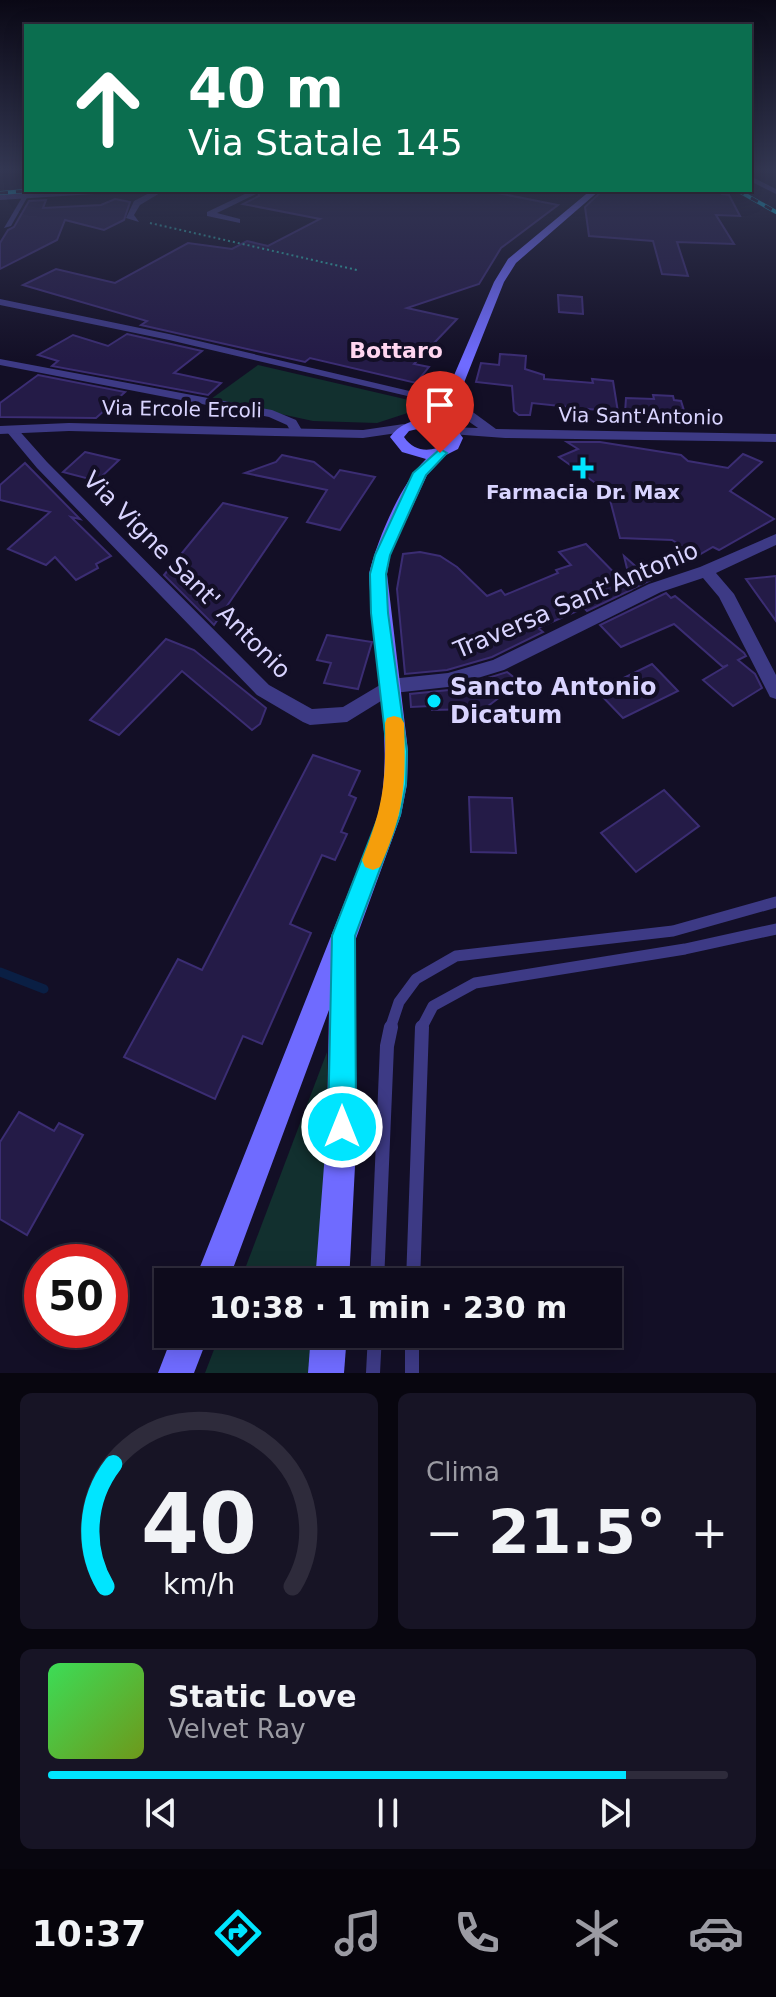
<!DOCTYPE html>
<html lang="it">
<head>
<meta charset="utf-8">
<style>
  body { margin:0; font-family:"DejaVu Sans",sans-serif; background:#171425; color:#f1f3f6; height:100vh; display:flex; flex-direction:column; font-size:30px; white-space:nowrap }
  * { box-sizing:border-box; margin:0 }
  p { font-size:26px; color:#9b9ba3 }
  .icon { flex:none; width:44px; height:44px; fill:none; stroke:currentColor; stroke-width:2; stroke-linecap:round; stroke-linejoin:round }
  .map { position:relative; height:1373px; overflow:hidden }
  .sheet { display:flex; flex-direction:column; gap:20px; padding:20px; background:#08060f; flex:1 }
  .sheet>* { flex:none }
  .hud { position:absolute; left:24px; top:24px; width:728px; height:168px; border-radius:0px; box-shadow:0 4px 20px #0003,0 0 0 2px #2e2b3b; background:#0b6e4f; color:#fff; overflow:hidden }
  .speed { position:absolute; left:24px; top:1244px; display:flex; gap:16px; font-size:40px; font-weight:700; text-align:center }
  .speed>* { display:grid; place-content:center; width:104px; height:104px; border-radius:50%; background:#0e0b1c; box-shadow:0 4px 20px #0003,0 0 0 2px #2e2b3b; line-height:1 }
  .speed .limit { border:12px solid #d22; background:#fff; color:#111 }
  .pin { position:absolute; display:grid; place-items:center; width:68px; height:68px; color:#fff; margin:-82px -34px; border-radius:50% 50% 50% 0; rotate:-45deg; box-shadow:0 0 8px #0007 }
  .pin .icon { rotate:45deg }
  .me { position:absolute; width:88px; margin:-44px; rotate:0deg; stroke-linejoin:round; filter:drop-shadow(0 0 6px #0008) }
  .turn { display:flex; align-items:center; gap:28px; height:168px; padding:0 32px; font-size:36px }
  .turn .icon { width:104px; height:104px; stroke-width:2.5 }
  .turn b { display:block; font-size:56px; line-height:68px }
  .big { font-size:60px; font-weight:600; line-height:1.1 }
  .sheet .card { flex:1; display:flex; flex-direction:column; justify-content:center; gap:12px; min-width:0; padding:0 28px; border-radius:12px; background:#171425 }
  .sheet .dial { align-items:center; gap:0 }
  .dial svg { height:208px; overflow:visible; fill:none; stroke:#2e2b3b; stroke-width:7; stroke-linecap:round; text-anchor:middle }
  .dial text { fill:#f1f3f6; stroke:none }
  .song { display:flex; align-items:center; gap:24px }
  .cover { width:96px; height:96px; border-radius:12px; background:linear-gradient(135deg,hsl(130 70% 55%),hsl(80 70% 35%)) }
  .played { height:8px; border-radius:4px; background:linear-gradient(90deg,#00e5ff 85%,#2e2b3b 85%) }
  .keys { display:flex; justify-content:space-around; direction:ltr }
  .heat { display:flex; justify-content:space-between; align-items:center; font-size:44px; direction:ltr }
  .sheet .tiles { flex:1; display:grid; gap:20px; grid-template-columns:1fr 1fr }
  .card:last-child { grid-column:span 2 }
  .trip { position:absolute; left:154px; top:1268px; width:468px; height:80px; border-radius:0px; background:#0e0b1c; box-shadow:0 4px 20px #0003,0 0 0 2px #2e2b3b; font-weight:600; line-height:80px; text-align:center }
  .menu { display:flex; height:128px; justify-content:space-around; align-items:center; background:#06040b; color:#9b9ba3 }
  .menu .icon { width:56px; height:56px }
  .menu .current { color:#00e5ff }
  .menu b { font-size:36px; color:#f1f3f6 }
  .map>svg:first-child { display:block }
  .green { fill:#12302f }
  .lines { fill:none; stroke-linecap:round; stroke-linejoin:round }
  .stream { stroke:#0a1f44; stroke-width:9 }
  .building { fill:#241b47; stroke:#3b2d73; stroke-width:2 }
  .path { stroke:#2fb8b0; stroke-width:2; stroke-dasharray:2 3; stroke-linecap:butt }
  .service-far1 { stroke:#3d3a85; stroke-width:11 }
  .service { stroke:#3d3a85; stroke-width:14 }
  .minor { fill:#3d3a85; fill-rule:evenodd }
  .tertiary { fill:#3d3a85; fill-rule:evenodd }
  .secondary { fill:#6f6bff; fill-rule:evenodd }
  .rail-casing { stroke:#00e5ff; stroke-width:4 }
  .rail { stroke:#130f26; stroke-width:3; stroke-dasharray:8; stroke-linecap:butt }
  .route { fill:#00e5ff; stroke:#0095a6; stroke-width:2 }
  .slow { fill:#f59e0b }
  .poi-dot { fill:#00e5ff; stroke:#130f26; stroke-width:3 }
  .labels { text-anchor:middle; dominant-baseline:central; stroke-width:8; stroke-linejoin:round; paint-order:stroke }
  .far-street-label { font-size:20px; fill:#d9d4ff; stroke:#130f26 }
  .far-poi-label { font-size:20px; font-weight:bold; fill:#d9d4ff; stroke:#130f26 }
  .far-neighbourhood-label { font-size:22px; font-weight:bold; fill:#ffd6f0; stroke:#130f26 }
  .street-label { font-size:24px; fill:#d9d4ff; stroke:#130f26 }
  .poi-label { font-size:24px; font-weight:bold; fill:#d9d4ff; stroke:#130f26; text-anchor:start }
</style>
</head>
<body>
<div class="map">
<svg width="776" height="1373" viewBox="0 0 776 1373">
  <rect width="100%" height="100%" fill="#130f26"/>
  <g class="green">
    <polygon points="258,365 426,404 423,408 377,423 313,421 211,399"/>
    <polygon points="327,1052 330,1104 317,1282 240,1282"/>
    <polygon points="220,1334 314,1334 311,1373 205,1373"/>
  </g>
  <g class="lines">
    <polyline class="stream" points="0,972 44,989"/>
  </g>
  <g class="building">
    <polygon points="258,190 482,190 558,205 501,248 479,284 407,308 457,319 414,364 429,367 416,383 310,358 305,362 141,325 147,321 23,285 56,269 115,283 188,243 232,249 247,241 268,246 320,219 243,204 259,196"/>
    <polygon points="603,190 720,190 722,194 729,195 740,216 716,215 734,244 677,242 688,276 662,274 653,241 589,236 585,207"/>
    <polygon points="115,199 130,202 124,220 104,230 65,220 57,240 0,269 0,243 8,230 14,227 29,201 46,200 43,208 101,205"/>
    <polygon points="558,295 582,297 583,314 559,312"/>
    <polygon points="127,334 202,351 174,373 221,383 208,395 52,366 58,361 38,355 73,335 108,346"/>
    <polygon points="500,354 526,356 525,369 544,375 544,379 593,383 592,379 613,381 618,412 532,403 530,415 519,415 514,411 512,386 476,382 481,363 499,365"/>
    <polygon points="38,375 125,392 96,418 0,417 0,403"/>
    <polygon points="653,395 673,396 674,400 681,401 687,420 625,413 626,398 654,399"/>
    <polygon points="567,442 600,442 681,455 688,461 728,468 743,454 762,462 730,491 774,519 719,550 713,547 697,556 672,540 620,538 608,492 559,457 578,449"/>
    <polygon points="85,452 119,460 97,481 63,472"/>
    <polygon points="282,455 314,462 334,478 340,470 375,477 340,530 307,522 327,490 245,473 276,462"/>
    <polygon points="25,463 80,519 71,517 111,556 96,564 98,568 76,580 55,557 46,565 8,549 50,512 0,500 0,485"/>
    <polygon points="223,503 287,518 214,625 164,575"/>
    <polygon points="586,544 631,590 587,611 584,608 538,628 543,632 492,657 447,670 405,674 397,589 403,554 420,552 440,556 457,567 487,596 501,590 505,595 558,573 556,570 571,565 559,552"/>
    <polygon points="624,556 651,580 632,589"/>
    <polygon points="776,576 776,621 746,579"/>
    <polygon points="666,593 671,598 675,596 744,653 746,656 738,660 755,674 762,688 733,706 703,680 728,665 723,667 674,624 621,647 600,625"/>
    <polygon points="327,635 372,642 358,689 324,683 331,663 317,660"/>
    <polygon points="166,639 194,650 266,708 260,724 252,730 182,671 119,735 90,720"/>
    <polygon points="652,664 678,691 623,718 597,691"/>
    <polygon points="507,672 520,682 480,712 476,709 432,710 431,706 411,707 410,694 449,690"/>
    <polygon points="313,755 360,771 349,795 356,798 341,832 347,834 335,860 322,855 290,924 311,933 262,1044 243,1036 215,1099 124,1057 178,959 202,970"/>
    <polygon points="664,790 699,826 636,872 601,833"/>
    <polygon points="469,797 512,798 516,853 471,852"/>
    <polygon points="19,1112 54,1131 59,1123 83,1135 27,1235 0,1219 0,1142"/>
  </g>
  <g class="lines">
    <polyline class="path" points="150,223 357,270"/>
    <g class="service-far1">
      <polyline points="390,1029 399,1002 416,979 456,956 673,931 776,902"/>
      <polyline points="421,1029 433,1006 475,983 685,949 776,929"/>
    </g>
    <g class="service">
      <polyline points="377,1282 387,1046 391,1027"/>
      <polyline points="413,1282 422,1027"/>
      <polyline points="412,1334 412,1373"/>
      <polyline points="373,1373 375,1334"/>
    </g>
    <g class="minor">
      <polygon points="750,176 776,189 776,194 750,181"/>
      <polygon points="155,190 165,190 140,205 134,215 139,222 126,218 134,201"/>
      <polygon points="239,190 258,193 217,213 240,219 240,223 207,216 207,212 247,193"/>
      <polygon points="24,194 28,196 11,226 4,228"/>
      <polygon points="0,299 169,334 456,402 450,406 169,340 0,305"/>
      <polygon points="0,359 272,410 296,420 303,432 293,435 287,425 269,417 0,365"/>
      <polygon points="7,426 15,426 47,462 269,685 312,709 343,707 390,679 448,673 493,660 649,584 700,567 776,534 776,545 716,573 734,594 776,675 776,699 770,697 719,597 703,578 661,592 504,670 448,687 394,693 347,722 310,725 303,722 257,695 37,468 7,432"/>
    </g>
    <g class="tertiary">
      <polygon points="97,190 156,190 0,200 0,194"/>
      <polygon points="445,399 455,399 496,429 776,434 776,442 505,438 451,434 444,430 446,427 478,428 445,405"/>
      <polygon points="69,423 363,430 404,424 411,428 404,432 363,438 69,431 0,434 0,426"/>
    </g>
    <g class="secondary">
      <path d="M 591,190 L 600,190 L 516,263 L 504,282 L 454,408 L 455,427 L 463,438 L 458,449 L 446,455 L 427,475 L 390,555 L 387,574 L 408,751 L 407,784 L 401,815 L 354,944 L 357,1127 L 349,1282 L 315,1282 L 327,1127 L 329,1010 L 228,1282 L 194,1282 L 379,815 C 395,735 372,654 369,574 C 377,540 401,483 426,459 L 402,452 L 390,437 C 401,421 422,416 441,421 L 440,408 L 494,282 L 508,259 ZM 430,426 L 443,430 L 449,438 L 447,444 C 431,452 415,453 404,437 L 409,431 Z"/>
      <polygon points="173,1334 209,1334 194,1373 158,1373"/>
      <polygon points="311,1334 347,1334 344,1373 308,1373"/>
    </g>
    <defs>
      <g id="rail">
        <polyline points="737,190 776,212"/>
        <polyline points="0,193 39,190"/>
      </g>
    </defs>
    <use href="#rail" class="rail-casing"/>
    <use href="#rail" class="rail"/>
  </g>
  <linearGradient id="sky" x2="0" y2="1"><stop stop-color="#0a0815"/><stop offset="0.47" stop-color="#333752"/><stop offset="1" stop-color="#333752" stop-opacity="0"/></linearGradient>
  <rect width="776" height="360" fill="url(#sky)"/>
  <polygon class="route" points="440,449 447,453 426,475 390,555 386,574 388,613 407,751 406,784 400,815 355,936 356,1127 352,1137 342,1141 332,1137 328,1127 332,936 379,815 386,784 387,751 371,613 370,574 375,555 413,473"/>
  <path class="slow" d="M 394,716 L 401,718 L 404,723 C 406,784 405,811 380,867 L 373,870 L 365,867 L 362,860 C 384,804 386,783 385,723 L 387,718 Z"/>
  <g class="poi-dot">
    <path d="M579 456h8v8h8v8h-8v8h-8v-8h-8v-8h8z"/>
    <circle cx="434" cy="701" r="8"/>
  </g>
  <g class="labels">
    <g class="far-street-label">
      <text transform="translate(182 409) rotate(1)">Via Ercole Ercoli</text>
      <text transform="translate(641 416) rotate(1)">Via Sant'Antonio</text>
    </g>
    <g class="far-poi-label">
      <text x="583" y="492">Farmacia Dr. Max</text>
    </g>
    <g class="far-neighbourhood-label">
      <text x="396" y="350">Bottaro</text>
    </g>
    <g class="street-label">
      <text transform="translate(187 575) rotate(45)">Via Vigne Sant' Antonio</text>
      <text transform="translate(576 600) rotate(-23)">Traversa Sant'Antonio</text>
    </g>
    <g class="poi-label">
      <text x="450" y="687">Sancto Antonio<tspan x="450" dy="28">Dicatum</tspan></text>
    </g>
  </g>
</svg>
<div class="speed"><div class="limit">50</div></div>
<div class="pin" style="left:440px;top:453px;background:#d93025"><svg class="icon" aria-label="arrive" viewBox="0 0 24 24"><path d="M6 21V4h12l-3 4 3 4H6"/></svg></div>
<svg class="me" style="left:342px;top:1127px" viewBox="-20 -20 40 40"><circle r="17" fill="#00e5ff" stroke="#fff" stroke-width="3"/><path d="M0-11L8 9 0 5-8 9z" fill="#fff"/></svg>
<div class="trip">10:38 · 1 min · 230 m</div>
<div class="hud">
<div class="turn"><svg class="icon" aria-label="ahead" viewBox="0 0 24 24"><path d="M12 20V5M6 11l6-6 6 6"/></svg><div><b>40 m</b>Via Statale 145</div></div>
</div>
</div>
<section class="sheet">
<div class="tiles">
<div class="card dial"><svg viewBox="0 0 100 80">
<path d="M14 69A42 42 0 1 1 86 69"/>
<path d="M14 69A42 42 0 0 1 17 22" stroke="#00e5ff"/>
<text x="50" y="56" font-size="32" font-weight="700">40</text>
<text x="50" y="72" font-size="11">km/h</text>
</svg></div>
<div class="card"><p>Clima</p>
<div class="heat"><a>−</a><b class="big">21.5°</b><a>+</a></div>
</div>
<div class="card">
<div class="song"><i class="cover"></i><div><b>Static Love</b><p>Velvet Ray</p></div></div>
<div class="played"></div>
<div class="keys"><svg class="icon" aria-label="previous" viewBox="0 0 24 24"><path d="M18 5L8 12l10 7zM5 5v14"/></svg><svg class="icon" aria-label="pause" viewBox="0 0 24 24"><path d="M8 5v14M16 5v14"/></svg><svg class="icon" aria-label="next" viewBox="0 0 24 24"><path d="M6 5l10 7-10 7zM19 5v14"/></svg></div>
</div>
</div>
</section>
<nav class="menu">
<b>10:37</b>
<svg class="icon current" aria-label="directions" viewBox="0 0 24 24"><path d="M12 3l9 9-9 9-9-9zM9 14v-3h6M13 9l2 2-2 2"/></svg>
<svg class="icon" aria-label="music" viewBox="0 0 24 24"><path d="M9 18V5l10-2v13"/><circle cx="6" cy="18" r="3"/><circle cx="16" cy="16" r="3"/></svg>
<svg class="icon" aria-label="phone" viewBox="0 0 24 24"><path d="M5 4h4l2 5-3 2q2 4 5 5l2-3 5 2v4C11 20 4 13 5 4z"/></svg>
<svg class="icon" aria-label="climate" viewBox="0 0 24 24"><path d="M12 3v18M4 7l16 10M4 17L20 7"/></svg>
<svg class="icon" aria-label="car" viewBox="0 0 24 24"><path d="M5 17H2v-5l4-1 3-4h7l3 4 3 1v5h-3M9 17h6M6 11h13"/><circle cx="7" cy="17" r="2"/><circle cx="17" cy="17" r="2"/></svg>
</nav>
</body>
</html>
